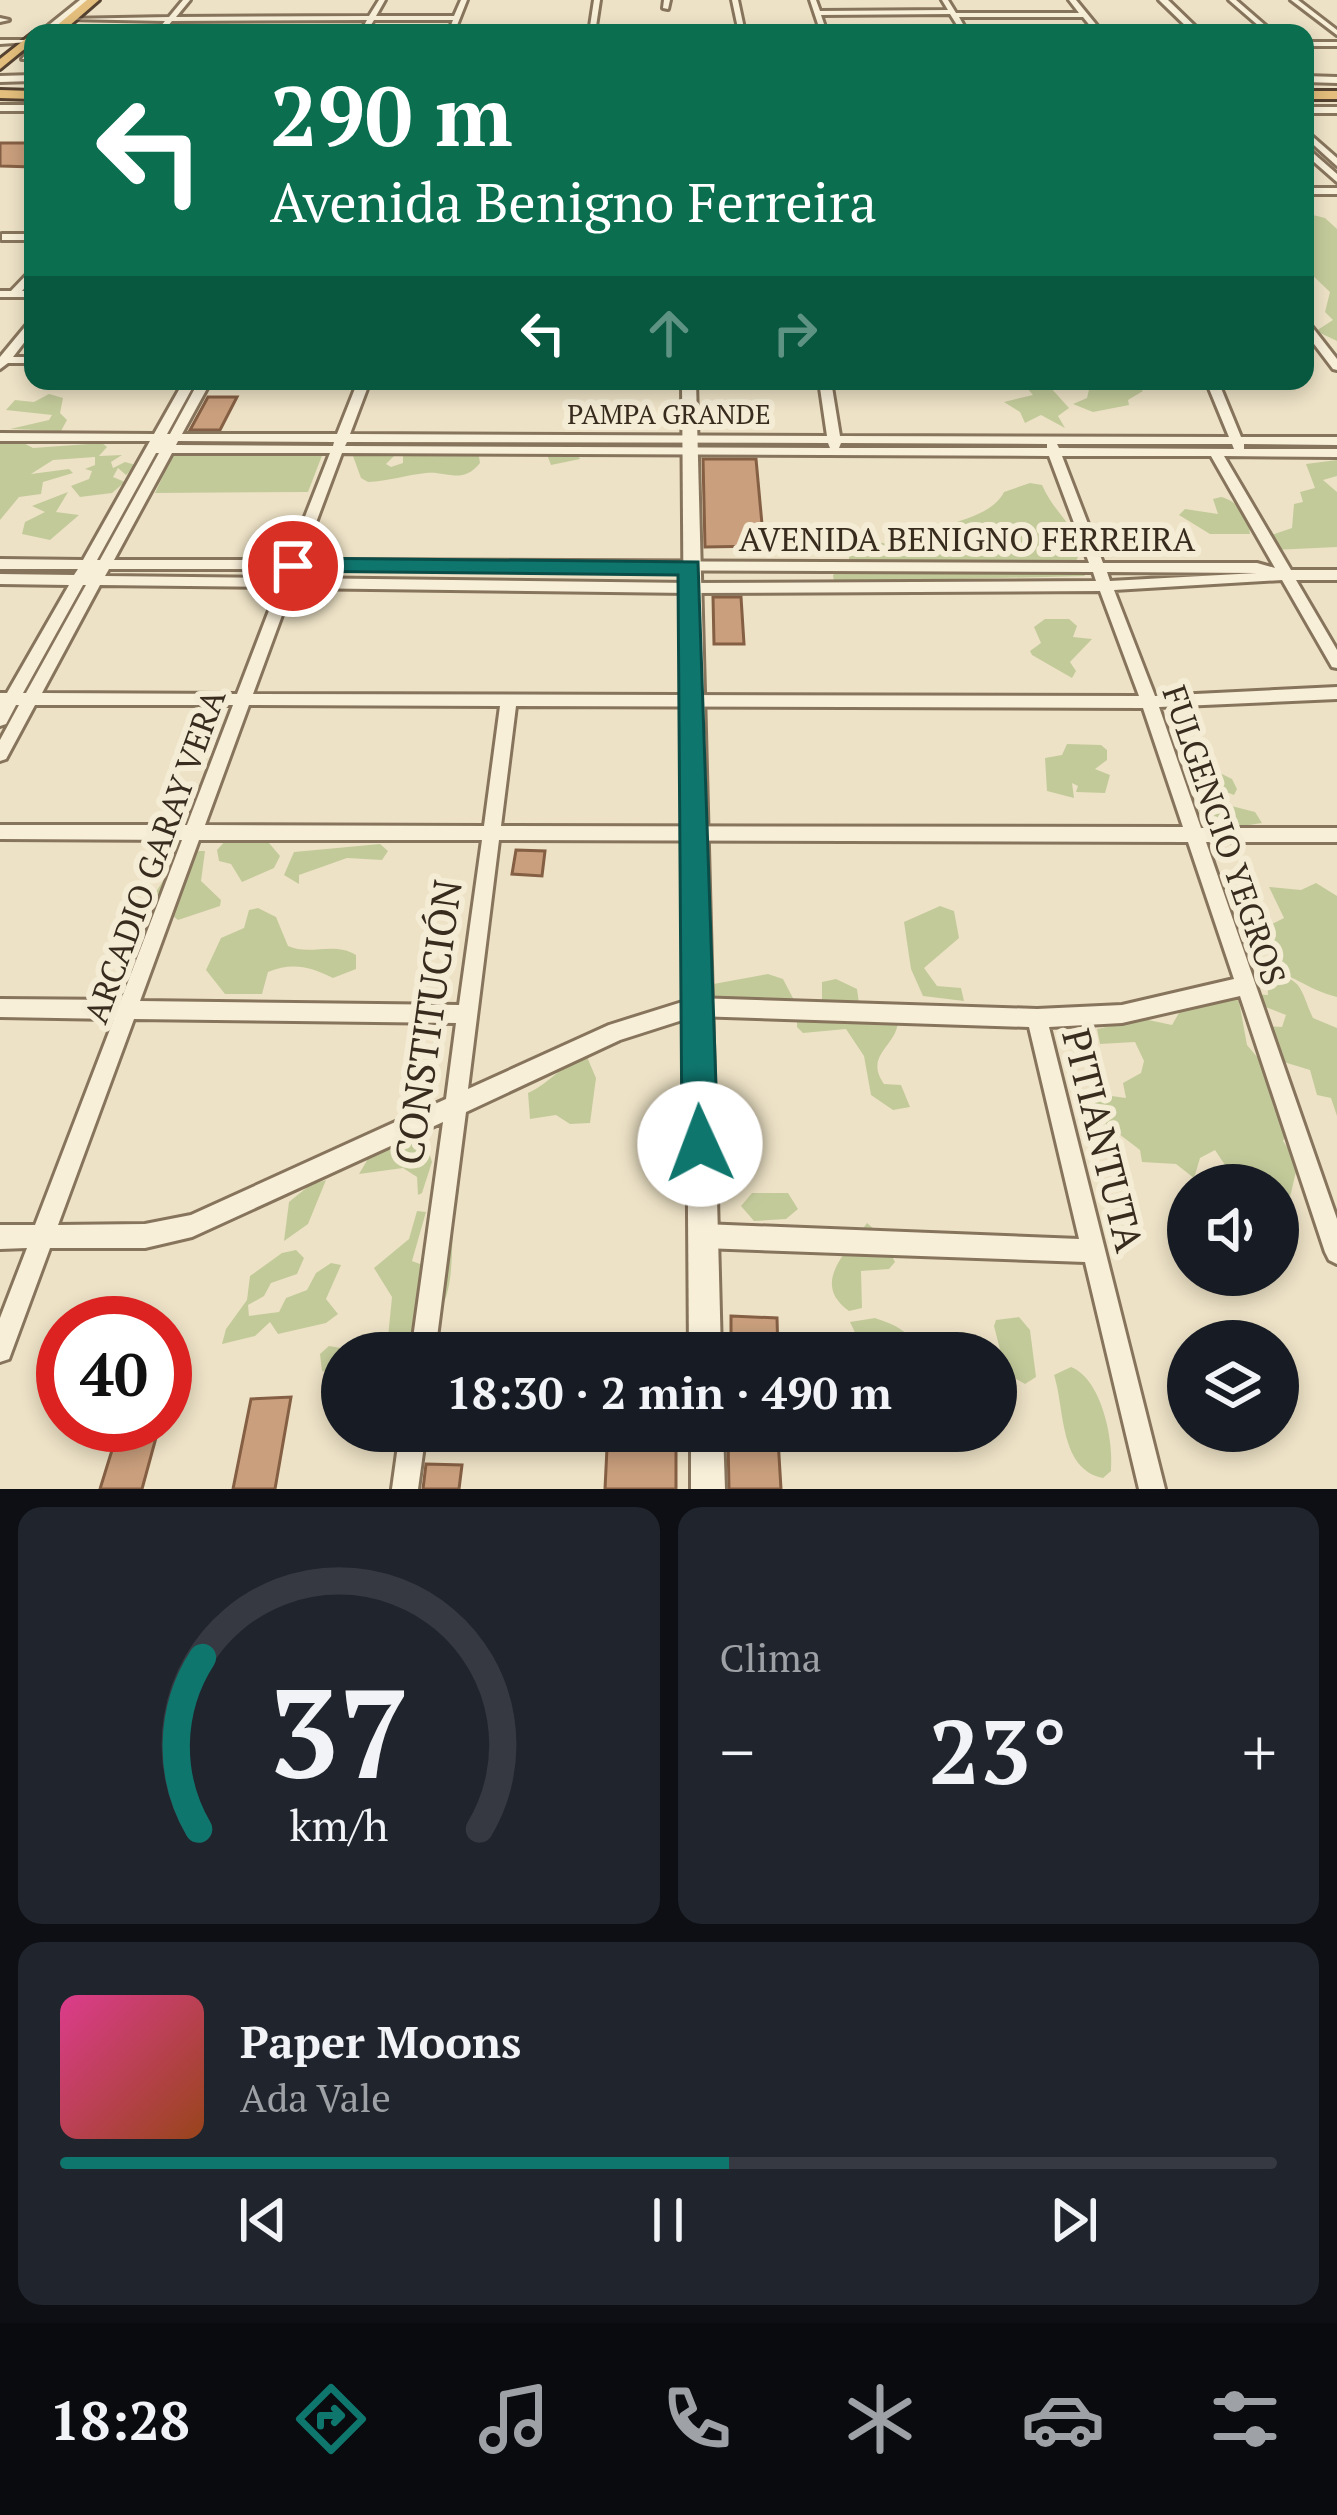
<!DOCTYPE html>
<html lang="es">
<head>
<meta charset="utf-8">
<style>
  body { margin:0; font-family:"PT Serif",serif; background:#20242c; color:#f1f3f6; height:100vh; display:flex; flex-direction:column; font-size:45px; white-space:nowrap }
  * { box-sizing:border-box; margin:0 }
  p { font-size:39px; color:#9ea1a6 }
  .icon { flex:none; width:66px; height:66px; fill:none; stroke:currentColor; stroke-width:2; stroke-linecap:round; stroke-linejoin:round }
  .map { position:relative; height:1489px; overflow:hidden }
  .panel { display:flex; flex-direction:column; gap:18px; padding:18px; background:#0d0f14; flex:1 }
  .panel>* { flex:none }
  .hud { position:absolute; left:24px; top:24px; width:1290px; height:366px; border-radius:24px; box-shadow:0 6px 18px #0003; background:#0b6e4f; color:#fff; overflow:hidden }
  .controls { position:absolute; left:1167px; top:1164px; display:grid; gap:24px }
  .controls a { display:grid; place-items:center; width:132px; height:132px; border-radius:50%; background:#171b24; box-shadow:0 6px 18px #0003; font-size:60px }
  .speed { position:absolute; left:36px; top:1296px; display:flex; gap:24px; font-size:60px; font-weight:700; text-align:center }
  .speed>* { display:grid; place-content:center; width:156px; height:156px; border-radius:50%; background:#171b24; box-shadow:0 6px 18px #0003; line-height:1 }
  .speed .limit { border:18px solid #d22; background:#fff; color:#111 }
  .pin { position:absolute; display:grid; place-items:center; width:102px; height:102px; color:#fff; margin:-51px; border:6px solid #fff; border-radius:50%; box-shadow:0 3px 12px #0007 }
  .me { position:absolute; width:132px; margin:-66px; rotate:358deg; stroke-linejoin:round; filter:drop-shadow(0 0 9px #0008) }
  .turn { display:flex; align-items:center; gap:42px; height:252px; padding:0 48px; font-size:54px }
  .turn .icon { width:156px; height:156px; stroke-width:2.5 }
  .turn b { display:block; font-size:84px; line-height:102px }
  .lanes { display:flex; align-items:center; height:114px; padding:0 48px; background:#0003; justify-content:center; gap:60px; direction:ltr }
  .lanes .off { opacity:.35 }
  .big { font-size:90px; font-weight:800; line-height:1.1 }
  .panel .widget { flex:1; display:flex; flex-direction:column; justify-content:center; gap:18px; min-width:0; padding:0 42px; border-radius:24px; background:#20242c }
  .panel .dial { align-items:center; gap:0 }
  .dial svg { height:312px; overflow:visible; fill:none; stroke:#363941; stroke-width:7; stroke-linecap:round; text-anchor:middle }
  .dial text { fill:#f1f3f6; stroke:none }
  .song { display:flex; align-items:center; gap:36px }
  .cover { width:144px; height:144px; border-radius:18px; background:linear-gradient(135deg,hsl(330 70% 55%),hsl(20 70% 35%)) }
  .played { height:12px; border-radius:6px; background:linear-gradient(90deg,#0f766e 55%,#363941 55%) }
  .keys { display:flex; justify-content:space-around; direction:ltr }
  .heat { display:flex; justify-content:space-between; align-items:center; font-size:66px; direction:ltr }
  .panel .tiles { flex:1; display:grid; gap:18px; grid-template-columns:1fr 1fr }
  .widget:last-child { grid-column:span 2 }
  .trip { position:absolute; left:321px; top:1332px; width:696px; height:120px; border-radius:60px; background:#171b24; box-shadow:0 6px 18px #0003; font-weight:800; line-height:120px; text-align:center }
  .tab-bar { display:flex; height:192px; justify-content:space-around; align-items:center; background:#090b0e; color:#9ea1a6 }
  .tab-bar .icon { width:84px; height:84px }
  .tab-bar .on { color:#0f766e }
  .tab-bar b { font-size:54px; color:#f1f3f6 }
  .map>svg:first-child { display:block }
  .green { fill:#c3ca9a }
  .building { fill:#c99f7d; stroke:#855f43; stroke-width:3 }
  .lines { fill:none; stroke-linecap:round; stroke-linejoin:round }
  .minor-casing { stroke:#87745c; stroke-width:6 }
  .tertiary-casing { stroke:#87745c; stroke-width:6 }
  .trunk-casing { stroke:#554230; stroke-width:6 }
  .minor { fill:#f8efd9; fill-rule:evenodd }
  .tertiary { fill:#f8efd9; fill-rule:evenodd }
  .trunk { fill:#e3be7c; fill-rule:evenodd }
  .route { fill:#0f766e; stroke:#0a4d48; stroke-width:3 }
  .labels { text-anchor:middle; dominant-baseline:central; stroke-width:12; stroke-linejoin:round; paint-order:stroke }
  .far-street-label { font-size:27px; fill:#382c1f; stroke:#f4ecd5 }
  .street-label { font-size:33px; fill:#382c1f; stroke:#f4ecd5 }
  .near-street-label { font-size:39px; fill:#382c1f; stroke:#f4ecd5 }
</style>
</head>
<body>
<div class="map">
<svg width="1337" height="1489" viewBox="0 0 1337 1489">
  <rect width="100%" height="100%" fill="#ede2c6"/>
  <g class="green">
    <polygon points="1305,213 1325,218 1337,229 1337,341 1316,331 1333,320 1325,312 1330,292 1305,268 1305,227 1310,225"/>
    <polygon points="1091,381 1130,381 1143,391 1128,400 1129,405 1093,412 1073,404 1087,398"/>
    <polygon points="1032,385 1050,387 1069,408 1058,416 1065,428 1041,415 1025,423 1020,412 1004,402 1033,395 1028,389"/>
    <polygon points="49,394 63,398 60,413 67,420 61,431 10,429 49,420 52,415 6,410 15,400 34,402"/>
    <polygon points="16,439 33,448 102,443 107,447 99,456 122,455 111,462 113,468 125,462 136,465 126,475 118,468 113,477 125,482 112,493 80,497 71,486 89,479 92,471 85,469 95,465 95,457 53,460 31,474 69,469 73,473 43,482 41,494 19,497 0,520 0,444"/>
    <path d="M 378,442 L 594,442 L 599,447 L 575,450 L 580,459 L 551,465 L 546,452 L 478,450 L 480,463 C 462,485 448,471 426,473 C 407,475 388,481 368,482 L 361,478 L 353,456 L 392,451 L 394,456 L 386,464 L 391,467 L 403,463 L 403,450 L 420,447 Z"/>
    <polygon points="323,453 308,492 155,493 173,454"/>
    <polygon points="1337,460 1337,476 1323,480 1337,492 1337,547 1273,550 1266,537 1292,528 1294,504 1303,502 1300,492 1315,488 1306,464"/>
    <path d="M 1030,483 L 1042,485 C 1054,512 1074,525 1082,549 L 1076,561 L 1085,576 L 834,582 L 833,575 L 849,560 L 849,545 L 868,540 L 902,547 C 927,523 989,523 1004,492 Z"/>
    <polygon points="68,492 56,512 79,515 50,540 22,534 25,522 45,512 32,506"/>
    <path d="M 1221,497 C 1238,501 1249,517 1250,534 L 1210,534 L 1179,515 L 1185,509 L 1218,514 L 1213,499 Z"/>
    <polygon points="1045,619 1069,619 1077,626 1073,637 1092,639 1070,662 1076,671 1072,678 1032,655 1030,651 1041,643 1034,627"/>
    <polygon points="1067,744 1101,745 1107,750 1107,760 1095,769 1110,775 1105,793 1076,792 1078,786 1072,783 1074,798 1047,791 1045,758 1062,755"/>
    <polygon points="1204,765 1232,779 1237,789 1234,795 1216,788 1220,803 1255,812 1262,823 1211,831 1199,816 1201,796 1183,789 1183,775"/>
    <polygon points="242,838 269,843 280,856 274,868 242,882 231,864 219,861 217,850 227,839"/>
    <polygon points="380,844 388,851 382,860 347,858 299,875 299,884 284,875 294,852"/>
    <polygon points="198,851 205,851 201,881 221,900 220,906 178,920 163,908 156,892 176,860"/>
    <path d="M 1316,883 L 1337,896 L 1337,997 C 1300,988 1289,967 1246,968 L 1240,956 L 1272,958 L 1272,924 L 1284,918 L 1269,887 L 1301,890 Z"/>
    <polygon points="940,906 954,911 959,938 924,968 937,986 961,988 964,1001 923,996 911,969 904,922"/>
    <path d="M 258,908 L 276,917 L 288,946 C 310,956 334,941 356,955 L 356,969 L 333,978 C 310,967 293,962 268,972 L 262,994 L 225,994 L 206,970 L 221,938 L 244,928 L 249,910 Z"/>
    <polygon points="768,974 783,979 795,1002 707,1006 708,985"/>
    <path d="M 1267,976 C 1303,975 1300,990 1313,1018 L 1337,1028 L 1337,1116 L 1331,1098 L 1317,1095 L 1310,1070 L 1274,1059 L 1265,1026 L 1282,1027 L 1286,1015 L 1253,1002 L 1253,994 L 1268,995 Z"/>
    <path d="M 836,979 L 857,989 L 859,1003 L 898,1019 C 899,1046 863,1054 884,1084 L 901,1085 L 910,1107 L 893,1110 L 871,1095 L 864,1056 L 846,1029 L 803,1033 L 797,1027 L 797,1019 L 822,1004 L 822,982 Z"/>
    <polygon points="1222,991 1239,1001 1247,1045 1264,1065 1274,1108 1288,1130 1283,1141 1298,1163 1290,1197 1279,1204 1278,1185 1270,1185 1266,1175 1231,1174 1215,1150 1200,1158 1194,1178 1176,1164 1142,1162 1140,1150 1106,1124 1090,1093 1126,1098 1123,1083 1141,1073 1144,1061 1135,1042 1100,1044 1097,1029 1144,1019 1172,1025 1183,1006"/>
    <path d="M 587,1057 L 596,1078 L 590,1123 L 570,1124 L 556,1115 L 530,1119 L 528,1093 C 551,1083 564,1061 587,1057 Z"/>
    <polygon points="424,1137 432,1162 422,1193 418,1195 417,1177 403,1168 359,1174 369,1157"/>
    <path d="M 449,1169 L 459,1170 C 461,1189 456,1201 454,1219 C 449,1264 459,1306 417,1335 L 413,1328 L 405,1353 L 342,1353 L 342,1377 L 322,1371 L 320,1354 L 329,1346 L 358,1351 L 388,1337 L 392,1297 L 374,1268 L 409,1239 L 417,1211 L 426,1212 L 412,1261 L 420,1264 L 430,1245 L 434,1179 Z"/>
    <polygon points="326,1180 308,1224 284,1241 289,1202 310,1185"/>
    <polygon points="752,1193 788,1193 798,1209 786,1219 754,1221 741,1206"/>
    <path d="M 867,1223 L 881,1235 L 895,1262 L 889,1269 L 861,1271 L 862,1308 L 849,1311 C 810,1283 847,1252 867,1223 Z"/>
    <polygon points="296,1250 304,1258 297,1274 271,1283 264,1296 248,1305 249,1316 279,1312 286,1298 307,1290 316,1273 331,1263 341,1265 326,1299 338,1314 326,1323 278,1334 270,1322 255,1336 222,1344 226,1329 247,1300 250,1276 282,1253"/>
    <polygon points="1019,1317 1030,1330 1036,1377 1025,1384 1006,1373 994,1326 996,1320"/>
    <path d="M 875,1318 C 897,1326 910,1330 917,1353 L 865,1353 L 850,1322 Z"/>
    <path d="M 1071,1367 C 1102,1379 1114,1441 1111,1471 L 1103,1478 C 1059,1469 1065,1409 1054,1375 Z"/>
  </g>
  <g class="building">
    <polygon points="0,143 33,143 33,167 0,166"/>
    <polygon points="208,397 237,397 220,430 190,430"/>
    <polygon points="703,459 756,459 764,546 705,547"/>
    <polygon points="713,597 741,597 744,644 714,644"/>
    <polygon points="516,850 545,851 542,876 512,874"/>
    <polygon points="731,1316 777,1318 778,1353 731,1353"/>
    <polygon points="291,1397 275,1489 233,1489 251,1399"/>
    <polygon points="117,1434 157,1434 142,1489 100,1489"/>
    <polygon points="728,1439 778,1439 781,1489 729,1489"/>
    <polygon points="607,1448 676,1448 676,1489 605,1489"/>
    <polygon points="426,1464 462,1465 459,1489 423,1489"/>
  </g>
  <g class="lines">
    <defs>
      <g id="minor">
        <polygon points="183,0 190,0 176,17 369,16 379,0 385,0 376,16 454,16 461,0 467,0 454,33 448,33 453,20 374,20 366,33 360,33 367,20 172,21 162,33 155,33 165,21 67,19 169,17"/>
        <polygon points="594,0 600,0 595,33 589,33"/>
        <polygon points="664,0 670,0 668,9 663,8"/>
        <polygon points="732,0 738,0 745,33 739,33"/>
        <polygon points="810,0 816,0 820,11 948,10 942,0 948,0 956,13 1079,13 1069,0 1076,0 1103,33 1096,33 1083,17 959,17 968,33 962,33 950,14 821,15 827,33 821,33"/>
        <polygon points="1229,0 1236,0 1274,33 1267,33"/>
        <polygon points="1291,0 1298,0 1337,30 1337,35"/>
        <polygon points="0,18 9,20 0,22"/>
        <polygon points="0,40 25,40 29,42 0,44"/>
        <rect x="1305" y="42" width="32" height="4"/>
        <polygon points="1305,130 1337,158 1337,166 1305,137"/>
        <polygon points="1305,146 1337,174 1337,182 1305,154"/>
        <rect x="1305" y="188" width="32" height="6"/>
        <rect x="2" y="234" width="31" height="6"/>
        <polygon points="33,268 33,278 22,291 33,291 33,297 0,297 0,291 11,291"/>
        <polygon points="33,321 33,331 13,357 33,357 33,363 8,363 0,369 0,357 29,322"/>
        <polygon points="1305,322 1309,323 1337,359 1337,370 1333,369 1305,332"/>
        <path d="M 184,381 L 196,381 L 167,434 L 170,434 L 199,381 L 211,381 L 182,434 L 337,434 L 358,381 L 370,381 L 350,434 L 827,436 L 819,381 L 831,381 L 840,436 L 1229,437 L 1206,381 L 1218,381 L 1241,437 L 1337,437 L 1337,445 L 1244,444 L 1244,449 L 1337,449 L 1337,457 L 1224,456 L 1291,570 L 1337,570 L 1337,580 L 1296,580 L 1337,650 L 1337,668 L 1332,667 L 1282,580 L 1114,590 L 1155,696 L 1337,687 L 1337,699 L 1159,707 L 1201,828 L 1337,828 L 1337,842 L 1206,842 L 1337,1219 L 1337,1264 L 1329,1260 L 1325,1252 L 1240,996 L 1122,1023 L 1049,1027 L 1165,1489 L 1139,1489 L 1085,1262 L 703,1248 L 695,1244 L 691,1236 L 695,1228 L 703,1224 L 1079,1239 L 1029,1027 L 695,1016 L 620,1040 L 466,1112 L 435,1353 L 411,1353 L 443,1122 L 192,1237 L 145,1248 L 50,1248 L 9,1359 L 0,1362 L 0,1318 L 27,1248 L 0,1249 L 0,1225 L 35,1225 L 114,1019 L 0,1017 L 0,999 L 121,1000 L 182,840 L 0,839 L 0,825 L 187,825 L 233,705 L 35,705 L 6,759 L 0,761 L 0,740 L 19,705 L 16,705 L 6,724 L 0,726 L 0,693 L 7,693 L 69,585 L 0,584 L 0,574 L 74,575 L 78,569 L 0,569 L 0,559 L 83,560 L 150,441 L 0,441 L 0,433 L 154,434 ZM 178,441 L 334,442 L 333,446 L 176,445 ZM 347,442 L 828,443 L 830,448 L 345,446 ZM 841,443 L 1047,444 L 1047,448 L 839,448 ZM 1057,444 L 1232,444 L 1234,449 L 1059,448 ZM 156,453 L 159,453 L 100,560 L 97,560 ZM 172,453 L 330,453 L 288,560 L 114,560 ZM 342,453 L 1049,456 L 1089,563 L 302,560 ZM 1062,456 L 1211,456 L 1275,568 L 1257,563 L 1103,563 ZM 109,569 L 285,569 L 281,578 L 105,576 ZM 299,569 L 1093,572 L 1096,581 L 690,583 L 296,578 ZM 1107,572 L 1257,573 L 1110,581 ZM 83,585 L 86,585 L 26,693 L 23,693 ZM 100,585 L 278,587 L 237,694 L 42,693 ZM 292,588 L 690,593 L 1100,591 L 1139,696 L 253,694 ZM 249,705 L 500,706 L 484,826 L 205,825 ZM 516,706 L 1143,708 L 1183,827 L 501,826 ZM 199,840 L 482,840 L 459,1005 L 140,1001 ZM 499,840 L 1188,842 L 1234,979 L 1122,1005 L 1037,1009 L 695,998 L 609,1025 L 468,1089 ZM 134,1019 L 456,1023 L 446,1099 L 191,1215 L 145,1224 L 58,1225 Z"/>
        <polygon points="400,1431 426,1431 418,1489 392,1489"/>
      </g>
      <g id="tertiary">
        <polygon points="80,0 89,0 49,33 39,33"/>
        <polygon points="1159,0 1168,0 1202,33 1193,33"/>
        <polygon points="33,45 33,54 28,59 22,59"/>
        <polygon points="33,75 33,81 0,82 0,76"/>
        <polygon points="1305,76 1337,77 1337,83 1305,82"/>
        <rect x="0" y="105" width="33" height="6"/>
        <rect x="1305" y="107" width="32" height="6"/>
        <polygon points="682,381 696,381 721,1353 689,1353"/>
        <polygon points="691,1431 723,1431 725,1489 691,1489"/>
      </g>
      <g id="trunk">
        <polygon points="87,0 99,0 61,33 48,33"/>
        <polygon points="33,33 33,42 0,69 0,59"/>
        <polygon points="0,90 33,91 33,99 0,98"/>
        <rect x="1305" y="91" width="32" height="8"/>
      </g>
    </defs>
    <use href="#minor" class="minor-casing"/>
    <use href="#tertiary" class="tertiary-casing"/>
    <use href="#trunk" class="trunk-casing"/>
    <use href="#minor" class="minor"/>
    <use href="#tertiary" class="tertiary"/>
    <use href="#trunk" class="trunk"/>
  </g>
  <polygon class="route" points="293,558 698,562 718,1144 712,1157 700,1163 687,1157 682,1144 678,575 285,571 281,566"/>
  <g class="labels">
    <g class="far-street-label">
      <text x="669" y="414">PAMPA GRANDE</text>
    </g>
    <g class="street-label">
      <text x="967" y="538">AVENIDA BENIGNO FERREIRA</text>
      <text transform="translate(1225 835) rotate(71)">FULGENCIO YEGROS</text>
      <text transform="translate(154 856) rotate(-70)">ARCADIO GARAY VERA</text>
    </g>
    <g class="near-street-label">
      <text transform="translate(427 1022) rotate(-82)">CONSTITUCIÓN</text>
      <text transform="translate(1104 1140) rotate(76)">PITIANTUTA</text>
    </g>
  </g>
</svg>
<div class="controls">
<a><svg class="icon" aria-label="sound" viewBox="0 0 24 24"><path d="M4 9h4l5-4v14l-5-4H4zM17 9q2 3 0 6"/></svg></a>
<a><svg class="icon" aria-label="layers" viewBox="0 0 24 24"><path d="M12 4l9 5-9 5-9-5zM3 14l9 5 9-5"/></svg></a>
</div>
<div class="speed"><div class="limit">40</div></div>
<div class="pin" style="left:293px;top:566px;background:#d93025"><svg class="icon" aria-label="arrive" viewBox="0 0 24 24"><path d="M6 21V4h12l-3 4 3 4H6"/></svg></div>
<svg class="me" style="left:700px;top:1144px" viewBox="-20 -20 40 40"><circle r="19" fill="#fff"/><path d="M0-13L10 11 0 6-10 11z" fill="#0f766e"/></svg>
<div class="trip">18:30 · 2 min · 490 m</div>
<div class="hud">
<div class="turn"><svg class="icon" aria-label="left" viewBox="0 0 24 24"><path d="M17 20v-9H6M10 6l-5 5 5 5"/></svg><div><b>290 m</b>Avenida Benigno Ferreira</div></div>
<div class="lanes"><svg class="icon" aria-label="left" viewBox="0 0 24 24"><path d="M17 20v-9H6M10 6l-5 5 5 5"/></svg><svg class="icon off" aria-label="ahead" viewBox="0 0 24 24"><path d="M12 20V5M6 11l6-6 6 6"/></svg><svg class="icon off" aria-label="right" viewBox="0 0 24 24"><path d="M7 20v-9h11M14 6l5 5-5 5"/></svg></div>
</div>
</div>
<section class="panel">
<div class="tiles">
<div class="widget dial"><svg viewBox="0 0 100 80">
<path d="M14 69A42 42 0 1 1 86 69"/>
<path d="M14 69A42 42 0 0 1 15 25" stroke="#0f766e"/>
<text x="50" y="56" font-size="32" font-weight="700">37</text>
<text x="50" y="72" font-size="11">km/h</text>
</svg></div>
<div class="widget"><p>Clima</p>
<div class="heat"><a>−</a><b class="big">23°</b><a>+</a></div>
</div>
<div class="widget">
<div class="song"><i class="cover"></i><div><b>Paper Moons</b><p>Ada Vale</p></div></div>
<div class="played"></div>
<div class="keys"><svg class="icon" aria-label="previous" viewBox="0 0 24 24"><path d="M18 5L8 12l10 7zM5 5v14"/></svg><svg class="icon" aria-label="pause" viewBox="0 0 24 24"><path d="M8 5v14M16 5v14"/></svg><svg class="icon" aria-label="next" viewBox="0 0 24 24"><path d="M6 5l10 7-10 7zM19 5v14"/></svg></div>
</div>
</div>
</section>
<nav class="tab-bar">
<b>18:28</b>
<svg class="icon on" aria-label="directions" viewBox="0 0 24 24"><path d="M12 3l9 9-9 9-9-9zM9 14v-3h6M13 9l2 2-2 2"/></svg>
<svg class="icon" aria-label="music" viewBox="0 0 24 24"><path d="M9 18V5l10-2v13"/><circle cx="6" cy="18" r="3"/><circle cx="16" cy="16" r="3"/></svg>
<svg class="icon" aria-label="phone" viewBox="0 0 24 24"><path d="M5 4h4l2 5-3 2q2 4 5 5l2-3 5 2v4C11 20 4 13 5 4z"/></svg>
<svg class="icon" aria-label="climate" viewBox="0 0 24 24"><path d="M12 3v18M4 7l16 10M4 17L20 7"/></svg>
<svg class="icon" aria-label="car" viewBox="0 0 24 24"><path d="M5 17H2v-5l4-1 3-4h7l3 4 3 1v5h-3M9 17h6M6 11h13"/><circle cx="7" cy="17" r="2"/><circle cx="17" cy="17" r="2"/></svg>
<svg class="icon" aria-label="filters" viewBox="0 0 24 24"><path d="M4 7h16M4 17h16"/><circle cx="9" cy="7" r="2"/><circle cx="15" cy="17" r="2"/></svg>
</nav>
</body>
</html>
